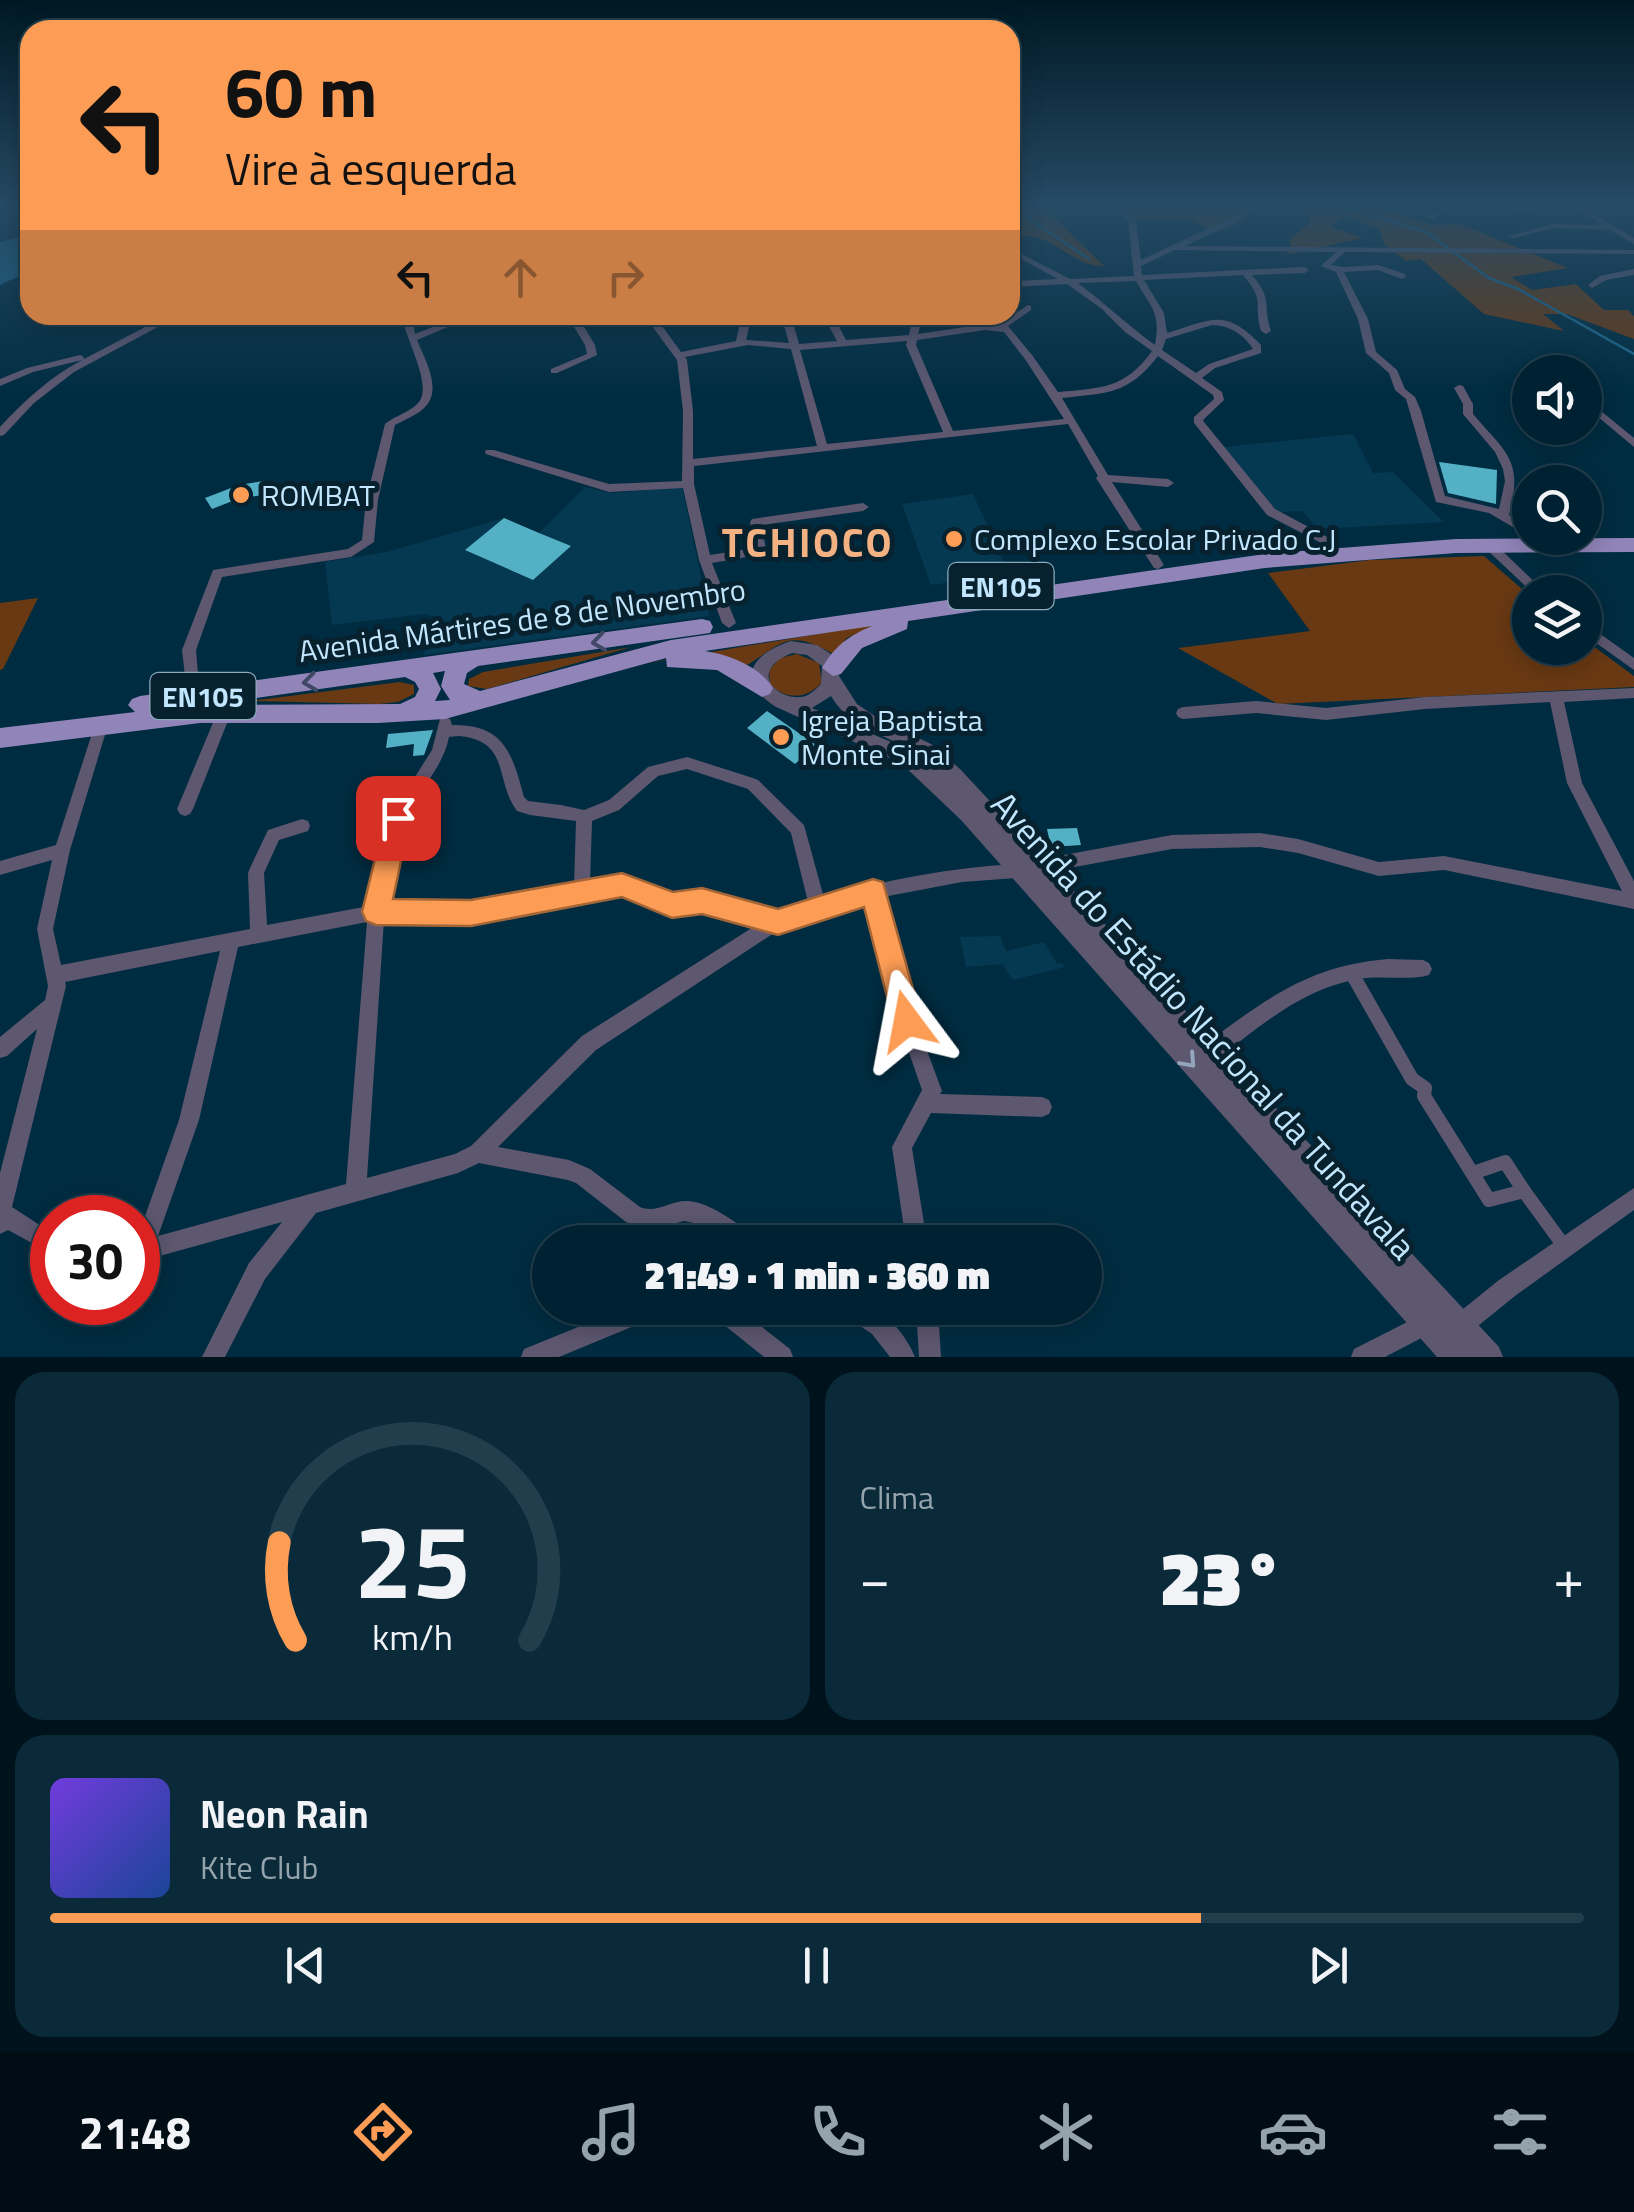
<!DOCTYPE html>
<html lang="pt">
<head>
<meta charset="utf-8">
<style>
  body { margin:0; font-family:"Titillium Web",sans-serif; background:#0a2939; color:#f1f3f6; height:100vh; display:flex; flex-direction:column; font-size:38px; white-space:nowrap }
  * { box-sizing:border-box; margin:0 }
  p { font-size:32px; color:#95a3ab }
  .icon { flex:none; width:55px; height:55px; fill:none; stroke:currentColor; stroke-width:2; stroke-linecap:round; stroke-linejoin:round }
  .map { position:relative; height:1357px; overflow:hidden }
  .panel { display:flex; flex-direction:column; gap:15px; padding:15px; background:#00121b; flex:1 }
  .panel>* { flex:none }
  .hud { position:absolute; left:20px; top:20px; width:1000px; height:305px; border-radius:30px; box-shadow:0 5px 25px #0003,0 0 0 2px #223e4d; background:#fd9d55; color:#111; overflow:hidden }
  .tools { position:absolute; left:1512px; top:355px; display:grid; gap:20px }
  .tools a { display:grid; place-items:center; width:90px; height:90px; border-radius:50%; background:#002131; box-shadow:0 5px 25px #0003,0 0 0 2px #223e4d; font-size:50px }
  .speed { position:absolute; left:30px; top:1195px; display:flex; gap:20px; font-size:50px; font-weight:700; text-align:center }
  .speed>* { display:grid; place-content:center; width:130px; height:130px; border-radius:50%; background:#002131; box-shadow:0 5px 25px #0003,0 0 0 2px #223e4d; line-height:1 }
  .speed .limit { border:15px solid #d22; background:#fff; color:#111 }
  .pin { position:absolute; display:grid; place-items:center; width:85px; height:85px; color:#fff; margin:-42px; border-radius:20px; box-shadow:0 5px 15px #0006 }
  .me { position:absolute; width:110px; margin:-55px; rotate:347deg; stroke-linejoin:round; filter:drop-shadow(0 0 8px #0008) }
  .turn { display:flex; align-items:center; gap:35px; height:210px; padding:0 40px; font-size:45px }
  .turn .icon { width:130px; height:130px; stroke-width:2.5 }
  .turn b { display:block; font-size:70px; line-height:85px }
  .lanes { display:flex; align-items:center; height:95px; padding:0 40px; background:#0003; justify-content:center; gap:50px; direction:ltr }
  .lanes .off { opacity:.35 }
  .big { font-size:75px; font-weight:800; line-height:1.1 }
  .panel .tile { flex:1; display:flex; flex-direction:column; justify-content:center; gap:15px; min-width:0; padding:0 35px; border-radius:30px; background:#0a2939 }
  .panel .dial { align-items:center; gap:0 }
  .dial svg { height:260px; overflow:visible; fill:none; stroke:#223e4d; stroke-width:7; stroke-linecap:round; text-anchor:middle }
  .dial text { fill:#f1f3f6; stroke:none }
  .song { display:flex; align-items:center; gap:30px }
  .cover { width:120px; height:120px; border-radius:15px; background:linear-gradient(135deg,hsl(260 70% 55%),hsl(220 70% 35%)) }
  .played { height:10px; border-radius:5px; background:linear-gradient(90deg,#fd9d55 75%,#223e4d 75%) }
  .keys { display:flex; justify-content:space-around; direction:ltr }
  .heat { display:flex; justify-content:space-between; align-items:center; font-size:55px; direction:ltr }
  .panel .tiles { flex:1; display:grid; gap:15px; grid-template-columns:1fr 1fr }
  .tile:last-child { grid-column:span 2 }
  .trip { position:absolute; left:532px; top:1225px; width:570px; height:100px; border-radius:50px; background:#002131; box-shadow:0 5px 25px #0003,0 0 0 2px #223e4d; font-weight:800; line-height:100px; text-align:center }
  .menu { display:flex; height:160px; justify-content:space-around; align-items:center; background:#000d14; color:#95a3ab }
  .menu .icon { width:70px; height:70px }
  .menu .selected { color:#fd9d55 }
  .menu b { font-size:45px; color:#f1f3f6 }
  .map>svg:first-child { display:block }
  .built { fill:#053951 }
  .green { fill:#693913 }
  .water { fill:#1c678c }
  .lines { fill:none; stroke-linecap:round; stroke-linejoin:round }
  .stream { stroke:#1c678c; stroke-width:2.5 }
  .building { fill:#54b0c5 }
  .pedestrian { stroke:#5d5770; stroke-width:14 }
  .minor { fill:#5d5770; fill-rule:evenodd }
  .tertiary { fill:#5d5770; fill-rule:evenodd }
  .primary { fill:#9184b9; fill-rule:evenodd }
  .oneway { stroke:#3f4966 }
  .oneway2 { stroke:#94a6be }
  .route { fill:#fd9d55; stroke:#a46637; stroke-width:2.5 }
  .poi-dot { fill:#fd9d55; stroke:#08212e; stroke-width:4 }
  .labels { text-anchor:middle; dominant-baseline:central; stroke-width:10; stroke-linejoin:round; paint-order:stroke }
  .shield { fill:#08212e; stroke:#8aabbf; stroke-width:2.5 }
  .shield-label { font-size:28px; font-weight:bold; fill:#c1e6fd }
  .poi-label { font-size:30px; fill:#c1e6fd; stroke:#08212e; text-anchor:start }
  .street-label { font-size:30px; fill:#c1e6fd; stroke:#08212e }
  .near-street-label { font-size:35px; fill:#c1e6fd; stroke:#08212e }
  .district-label { font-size:40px; font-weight:bold; letter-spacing:2.5px; fill:#f4b182; stroke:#08212e }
</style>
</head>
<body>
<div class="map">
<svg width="1634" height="1357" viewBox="0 0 1634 1357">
  <rect width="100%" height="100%" fill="#002c41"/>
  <g class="built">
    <polygon points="1353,434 1373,473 1393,472 1444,522 1318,529 1302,511 1277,512 1223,447"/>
    <polygon points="585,487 611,493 682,487 709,616 424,655 429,625 436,617 425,614 332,625 325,562 387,552 504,518 539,533"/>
    <polygon points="973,494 1009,574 931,585 902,504"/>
    <polygon points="1000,936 1006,951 1044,942 1057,964 1062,963 1065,967 1013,980 1002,964 966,967 960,937"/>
  </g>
  <g class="green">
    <path d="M 1010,204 L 1040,204 L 1104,266 C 1069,267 1054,228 1010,237 Z"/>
    <polygon points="1115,204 1261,204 1236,224 1216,232 1186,218 1132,221"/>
    <polygon points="1302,204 1367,204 1433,225 1460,224 1568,268 1511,277 1532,290 1576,284 1604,310 1628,310 1634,316 1634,339 1567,314 1543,314 1564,331 1484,314 1421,259 1406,261 1384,244 1380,230 1346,216 1330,227 1363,238 1285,255 1292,250 1289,240 1311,222"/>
    <polygon points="1484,556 1530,596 1530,648 1585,648 1585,640 1634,676 1634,687 1278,704 1178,648 1310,631 1268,573 1370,560"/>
    <polygon points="38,598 3,669 0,670 0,603"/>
    <path d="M 877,624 L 847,638 L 833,654 C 788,628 783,643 747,665 L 710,653 L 628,666 Z"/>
    <polygon points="631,647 487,689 468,686 469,679 483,672"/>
    <path d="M 797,654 L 819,663 L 822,682 C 808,699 786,701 770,684 L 769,670 L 780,658 Z"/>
    <polygon points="400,682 414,685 414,694 398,702 379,704 251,701"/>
  </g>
  <polygon class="water" points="30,235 30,271 0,285 0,242"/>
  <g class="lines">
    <g class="stream">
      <polyline points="1019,204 1031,220 1089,259"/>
      <polyline points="1335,204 1426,232 1489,278 1518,289 1634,354"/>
    </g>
  </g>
  <g class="building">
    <polygon points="1439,462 1497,470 1496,504 1448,493"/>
    <polygon points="264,481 273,494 240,498 212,509 205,498 239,485"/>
    <polygon points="504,518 539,533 571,546 533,580 465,550"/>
    <polygon points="767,711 816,745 795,764 747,728"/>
    <polygon points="433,730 424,755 413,756 414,744 386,748 388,734"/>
    <polygon points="1077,828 1081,845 1051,847 1047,829"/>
  </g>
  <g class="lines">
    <g class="pedestrian">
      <polyline points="1351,972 1412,1079 1425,1088 1424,1096 1489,1200 1524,1191 1564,1246"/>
      <polyline points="1473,1173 1505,1162 1524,1191"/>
    </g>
    <g class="minor">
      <path d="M 1114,204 L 1122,204 L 1136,221 L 1141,260 L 1228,219 L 1251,204 L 1259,204 L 1234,223 L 1185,246 L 1634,250 L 1634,254 L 1345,252 L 1331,265 L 1343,267 L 1378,265 L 1405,274 L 1406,276 L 1402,279 L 1378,270 L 1344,272 L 1368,319 L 1376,352 L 1397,370 L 1405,389 L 1415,397 L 1421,411 L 1445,496 L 1499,509 L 1505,481 L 1503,469 L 1495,452 L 1463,414 L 1463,404 L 1454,388 L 1459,385 L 1463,386 L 1473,404 L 1473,414 C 1506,453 1524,460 1509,515 L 1530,528 L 1530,537 L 1489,513 L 1436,502 L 1406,399 L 1395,390 L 1389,373 L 1366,353 L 1358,319 L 1336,272 L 1321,266 L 1336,252 L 1175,250 L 1141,266 L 1142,275 L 1305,267 L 1309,270 L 1305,273 L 1252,275 C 1274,301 1262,304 1271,331 L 1266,334 L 1261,331 C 1253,303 1266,301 1243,275 L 1144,280 L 1164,313 L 1167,333 C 1212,320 1224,307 1261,345 L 1261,353 L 1215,368 L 1202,378 L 1222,392 L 1224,400 L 1203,420 L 1204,422 L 1275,509 L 1333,540 L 1335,543 L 1329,547 L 1267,515 L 1194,423 L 1194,417 L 1214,399 L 1213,395 L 1158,356 C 1128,395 1107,393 1062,398 L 1108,475 L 1168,479 L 1174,483 L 1168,487 L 1112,482 L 1164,565 L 1158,569 L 1154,568 L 1096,478 L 1098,476 L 1068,424 L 694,466 L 694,484 L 710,555 L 754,548 L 750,522 L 752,519 L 863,503 L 869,507 L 863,511 L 762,525 L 766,551 L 764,554 L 712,563 L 736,623 L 729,628 L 722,623 L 699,560 L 683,488 L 609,492 L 486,454 L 485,452 L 486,450 L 494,450 L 609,484 L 682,481 L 683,411 L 677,360 L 644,315 L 654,315 L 681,352 L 736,341 L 740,323 L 737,315 L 747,315 L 750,323 L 746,340 L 789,343 L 781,315 L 791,315 L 799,344 L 837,341 L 823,315 L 833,315 L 846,340 L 909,335 L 913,315 L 923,315 L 918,334 L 985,324 L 998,325 L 1028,305 L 1031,306 L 1031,310 L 1008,326 L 1032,355 L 1058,392 C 1101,388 1125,389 1152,351 L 1125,332 L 1102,309 L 1067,284 L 1010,287 L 1010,281 L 1058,279 L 1010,253 L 1010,248 L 1070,279 L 1134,276 L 1128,221 ZM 1136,281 C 1151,308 1161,311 1155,345 C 1128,326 1105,303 1078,283 ZM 1212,325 C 1230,325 1244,335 1253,349 L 1209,364 L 1196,373 L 1162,350 L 1166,339 ZM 985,330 L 1004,332 L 1025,359 L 1064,419 L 953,431 L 916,345 L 917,340 ZM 907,341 L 906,345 L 943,432 L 827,444 L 800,350 ZM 748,345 L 791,349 L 817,446 L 693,459 L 693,411 L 687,360 L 685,357 Z"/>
      <polygon points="1451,204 1460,204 1433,219 1426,217"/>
      <polygon points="1553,204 1579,204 1634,238 1634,244 1610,230 1553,228 1513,238 1509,236 1553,224 1602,225 1570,204 1497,215 1493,213"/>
      <polygon points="1634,269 1634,275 1606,280 1592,288 1588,285 1600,276"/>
      <path d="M 168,315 L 180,315 L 74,372 L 34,403 L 4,435 L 0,436 L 0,427 C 24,401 50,377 82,360 L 33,372 L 0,386 L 0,379 L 27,368 L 80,355 L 83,356 L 84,359 Z"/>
      <path d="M 402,315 L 412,315 L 415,334 L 463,315 L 476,315 L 417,340 C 425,360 444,391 423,409 C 415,416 404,420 395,425 L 378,500 L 374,542 L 351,557 L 222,577 L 196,650 L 200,698 L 198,702 L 188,702 L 182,650 L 213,570 L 348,549 L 362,540 L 366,500 L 385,424 C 394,416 411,412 419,402 C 433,384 404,337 402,315 Z"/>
      <polygon points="567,315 577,315 595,345 597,355 557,373 551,373 551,369 587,354 585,345"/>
      <polygon points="1585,398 1634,438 1634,447 1585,406"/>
      <polygon points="1489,541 1493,542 1545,592 1532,592 1485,548 1483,545 1485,542"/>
      <polygon points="1585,623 1634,658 1634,670 1585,635"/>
      <polygon points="1634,688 1634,698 1564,702 1582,783 1634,881 1634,909 1444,870 1379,876 1298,853 1260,847 1172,849 1037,874 1031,872 1029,867 1031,862 1037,860 1172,835 1260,833 1298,839 1379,862 1444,856 1622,891 1567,783 1550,702 1425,709 1326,720 1256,713 1183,719 1178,717 1176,713 1178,709 1183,707 1256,701 1326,708 1425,697"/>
      <polygon points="224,707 229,709 231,713 193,809 190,814 185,816 180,814 177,809 217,713 219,709"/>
      <path d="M 445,717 L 450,719 L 452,725 C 504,724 512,753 524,797 L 528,801 L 561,805 L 584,810 L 609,800 L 648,767 L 687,757 L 753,778 L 758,780 L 804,825 L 824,898 C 887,879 950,868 1016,864 L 1022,866 L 1024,871 L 1022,876 L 1016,878 L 962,882 L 883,897 L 916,1021 L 942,1091 L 940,1094 L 1042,1097 L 1049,1100 L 1052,1107 L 1049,1114 L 1042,1117 L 931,1113 L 912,1148 L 927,1242 L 906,1242 L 892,1147 L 922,1090 L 898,1021 L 867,900 L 808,918 L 771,935 L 596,1050 L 498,1147 L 569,1160 L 590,1169 L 640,1207 C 656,1214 671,1200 688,1201 C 712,1203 734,1222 754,1235 L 757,1242 L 729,1242 L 699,1224 L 684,1221 L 648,1231 L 626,1222 L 576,1183 L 568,1180 L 479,1163 L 458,1173 L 316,1213 L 265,1279 L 225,1357 L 202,1357 L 249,1263 L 282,1222 L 138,1262 L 138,1236 L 179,1120 L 220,951 L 65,982 L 66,986 L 12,1207 L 52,1233 L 52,1254 L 8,1230 L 0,1234 L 0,1173 L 37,1029 L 7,1056 L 0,1058 L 0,1037 L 45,1000 L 48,986 L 37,929 L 52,860 L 0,875 L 0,861 L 56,845 L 96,721 L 106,721 L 108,725 L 70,850 L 53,929 L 61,965 L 250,929 L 248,873 L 250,868 L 268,830 L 302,819 L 308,821 L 310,826 L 308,831 L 279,840 L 264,873 L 267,925 L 369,906 L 380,849 L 389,818 L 432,750 L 440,719 ZM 459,736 C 511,741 494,780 517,811 L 530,815 L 576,821 L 574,886 L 471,905 L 386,904 C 391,877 393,845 405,819 C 418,791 443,768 449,737 ZM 687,769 L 748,789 L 791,833 L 808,902 L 779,914 L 702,893 L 673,897 L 622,877 L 590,883 L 592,821 L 619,810 L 658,776 ZM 622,893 L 673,913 L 702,909 L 758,924 L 582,1036 L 471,1146 L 455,1154 L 367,1178 L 384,920 L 471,921 L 577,901 L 582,903 L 589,899 ZM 367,922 L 346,1184 L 158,1236 L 199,1120 L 238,947 Z"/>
      <path d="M 1388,959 L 1423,960 L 1429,963 L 1432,969 L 1429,975 C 1411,981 1380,975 1359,979 C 1303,988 1259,1027 1216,1060 L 1209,1062 L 1202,1060 L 1200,1053 L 1202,1046 C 1266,1000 1306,966 1388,959 Z"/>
      <polygon points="1634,1188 1634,1210 1515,1296 1468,1334 1460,1337 1452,1334 1449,1326 1452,1318 1499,1280"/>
      <polygon points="625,1308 661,1308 658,1316 559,1357 521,1357 524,1349"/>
      <polygon points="710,1308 738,1308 790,1349 793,1357 764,1357 713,1316"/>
      <path d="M 842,1308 C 850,1308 860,1306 868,1308 C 888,1311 908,1339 915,1357 L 890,1357 L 872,1334 L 845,1316 Z"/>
      <polygon points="916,1308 938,1308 941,1357 919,1357"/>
      <polygon points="1425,1313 1433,1316 1436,1324 1433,1332 1385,1357 1351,1357 1354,1349"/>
    </g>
    <path class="tertiary" d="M 791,641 L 817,645 L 837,658 L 839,676 L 857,704 L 879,719 L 931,744 L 960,769 L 1499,1347 L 1503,1357 L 1437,1357 L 961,820 L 901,763 L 776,707 C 734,680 751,654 791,641 ZM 792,653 L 807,655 L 822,666 L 821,684 C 817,688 813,692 808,695 C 784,706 742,673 792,653 ZM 831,696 C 850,729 884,733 914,752 L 812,708 Z"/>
    <path class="primary" d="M 1634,538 L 1634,552 L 1456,553 L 1265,568 L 908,621 L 907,629 L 862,648 L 841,674 L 833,676 L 822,668 C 835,646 848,636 872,626 L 705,651 C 730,655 759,666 773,688 L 770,694 L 762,697 L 717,670 L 667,667 L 666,658 L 445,719 L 378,723 L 200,723 L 0,748 L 0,728 L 135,712 L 128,705 L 132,699 L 140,696 L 702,619 L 710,621 L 713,627 L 710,633 L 478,666 L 467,673 L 464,684 L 480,691 L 671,640 L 1265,554 L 1456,539 ZM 445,671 L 441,686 L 450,700 L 435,701 L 441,689 L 433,673 ZM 405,677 L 415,682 L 419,689 L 415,697 L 400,704 L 206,705 Z"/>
  </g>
  <defs><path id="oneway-chevron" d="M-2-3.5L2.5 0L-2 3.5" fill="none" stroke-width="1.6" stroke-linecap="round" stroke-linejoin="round" transform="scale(2.5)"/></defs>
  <g class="oneway">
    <use href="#oneway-chevron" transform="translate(599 642) rotate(172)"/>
    <use href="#oneway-chevron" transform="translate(310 682) rotate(172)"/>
  </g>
  <use class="oneway2" href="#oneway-chevron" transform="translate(1189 1061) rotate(48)"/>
  <linearGradient id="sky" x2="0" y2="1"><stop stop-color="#001824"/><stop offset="0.52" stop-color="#264b65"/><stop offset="1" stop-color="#264b65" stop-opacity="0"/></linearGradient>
  <rect width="1634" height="394" fill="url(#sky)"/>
  <polygon class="route" points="398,807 407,810 410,818 393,899 471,900 622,873 673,892 702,888 778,909 873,879 883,882 922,1021 918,1032 907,1036 896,1032 864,907 778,935 702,914 672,918 622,897 471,926 376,925 366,921 362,912 385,818 388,810"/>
  <g class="poi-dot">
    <circle cx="241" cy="495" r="10"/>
    <circle cx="954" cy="539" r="10"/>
    <circle cx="781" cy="737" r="10"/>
  </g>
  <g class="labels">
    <g class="shield">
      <rect x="948.5" y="563" width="105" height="46" rx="8"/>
      <rect x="150.5" y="673" width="105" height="46" rx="8"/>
    </g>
    <g class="shield-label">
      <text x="1001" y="586">EN105</text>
      <text x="203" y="696">EN105</text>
    </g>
    <g class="poi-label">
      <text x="261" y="495">ROMBAT</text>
      <text x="974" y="539">Complexo Escolar Privado C.J</text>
      <text x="801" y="720">Igreja Baptista<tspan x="801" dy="34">Monte Sinai</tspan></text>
    </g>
    <g class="street-label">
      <text transform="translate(522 620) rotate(-8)">Avenida Mártires de 8 de Novembro</text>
    </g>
    <g class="near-street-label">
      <text transform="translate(1204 1025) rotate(48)">Avenida do Estádio Nacional da Tundavala</text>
    </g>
    <g class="district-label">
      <text x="808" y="542">TCHIOCO</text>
    </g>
  </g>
</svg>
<div class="tools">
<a><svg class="icon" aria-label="sound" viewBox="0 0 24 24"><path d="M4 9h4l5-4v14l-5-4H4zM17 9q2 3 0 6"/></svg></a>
<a><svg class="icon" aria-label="search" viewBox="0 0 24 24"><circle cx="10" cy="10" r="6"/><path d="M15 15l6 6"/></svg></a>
<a><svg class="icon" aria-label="layers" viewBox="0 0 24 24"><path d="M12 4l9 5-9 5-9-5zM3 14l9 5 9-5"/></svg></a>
</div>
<div class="speed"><div class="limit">30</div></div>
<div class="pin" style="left:398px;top:818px;background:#d93025"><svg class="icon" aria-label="arrive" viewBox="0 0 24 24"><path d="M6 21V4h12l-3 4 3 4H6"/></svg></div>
<svg class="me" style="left:907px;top:1021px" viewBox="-20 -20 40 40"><path d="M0-17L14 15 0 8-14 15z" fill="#fd9d55" stroke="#fff" stroke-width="4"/></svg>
<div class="trip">21:49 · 1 min · 360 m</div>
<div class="hud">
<div class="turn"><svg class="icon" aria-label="left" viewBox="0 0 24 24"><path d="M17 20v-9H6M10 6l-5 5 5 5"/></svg><div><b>60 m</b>Vire à esquerda</div></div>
<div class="lanes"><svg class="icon" aria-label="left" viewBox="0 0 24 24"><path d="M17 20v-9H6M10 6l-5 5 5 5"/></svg><svg class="icon off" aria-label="ahead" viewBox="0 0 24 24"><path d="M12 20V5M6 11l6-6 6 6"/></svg><svg class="icon off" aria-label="right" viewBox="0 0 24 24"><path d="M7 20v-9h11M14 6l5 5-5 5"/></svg></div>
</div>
</div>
<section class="panel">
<div class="tiles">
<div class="tile dial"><svg viewBox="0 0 100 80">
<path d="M14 69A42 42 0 1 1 86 69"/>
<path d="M14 69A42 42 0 0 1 9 39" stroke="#fd9d55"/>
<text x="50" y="56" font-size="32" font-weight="700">25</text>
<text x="50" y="72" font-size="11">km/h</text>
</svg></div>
<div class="tile"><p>Clima</p>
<div class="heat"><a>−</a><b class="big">23°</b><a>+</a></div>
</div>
<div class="tile">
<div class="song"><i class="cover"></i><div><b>Neon Rain</b><p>Kite Club</p></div></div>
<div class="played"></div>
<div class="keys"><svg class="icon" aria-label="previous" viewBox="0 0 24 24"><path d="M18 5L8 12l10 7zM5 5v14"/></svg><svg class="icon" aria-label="pause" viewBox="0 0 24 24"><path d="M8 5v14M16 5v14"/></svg><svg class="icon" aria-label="next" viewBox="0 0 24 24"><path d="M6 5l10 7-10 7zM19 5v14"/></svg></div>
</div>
</div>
</section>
<nav class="menu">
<b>21:48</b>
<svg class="icon selected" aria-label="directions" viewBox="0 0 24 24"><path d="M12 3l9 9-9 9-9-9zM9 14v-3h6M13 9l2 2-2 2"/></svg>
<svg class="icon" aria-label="music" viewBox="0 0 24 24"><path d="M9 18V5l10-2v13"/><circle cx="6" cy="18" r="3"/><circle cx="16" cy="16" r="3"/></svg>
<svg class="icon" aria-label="phone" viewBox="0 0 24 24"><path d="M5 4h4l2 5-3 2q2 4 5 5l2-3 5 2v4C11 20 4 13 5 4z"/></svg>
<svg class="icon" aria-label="climate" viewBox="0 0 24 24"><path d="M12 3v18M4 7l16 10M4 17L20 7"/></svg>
<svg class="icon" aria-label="car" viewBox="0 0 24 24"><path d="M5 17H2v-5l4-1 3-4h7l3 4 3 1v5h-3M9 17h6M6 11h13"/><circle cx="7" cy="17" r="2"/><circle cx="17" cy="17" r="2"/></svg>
<svg class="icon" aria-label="filters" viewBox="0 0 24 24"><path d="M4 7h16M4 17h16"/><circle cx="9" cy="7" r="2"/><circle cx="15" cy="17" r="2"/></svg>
</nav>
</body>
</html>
